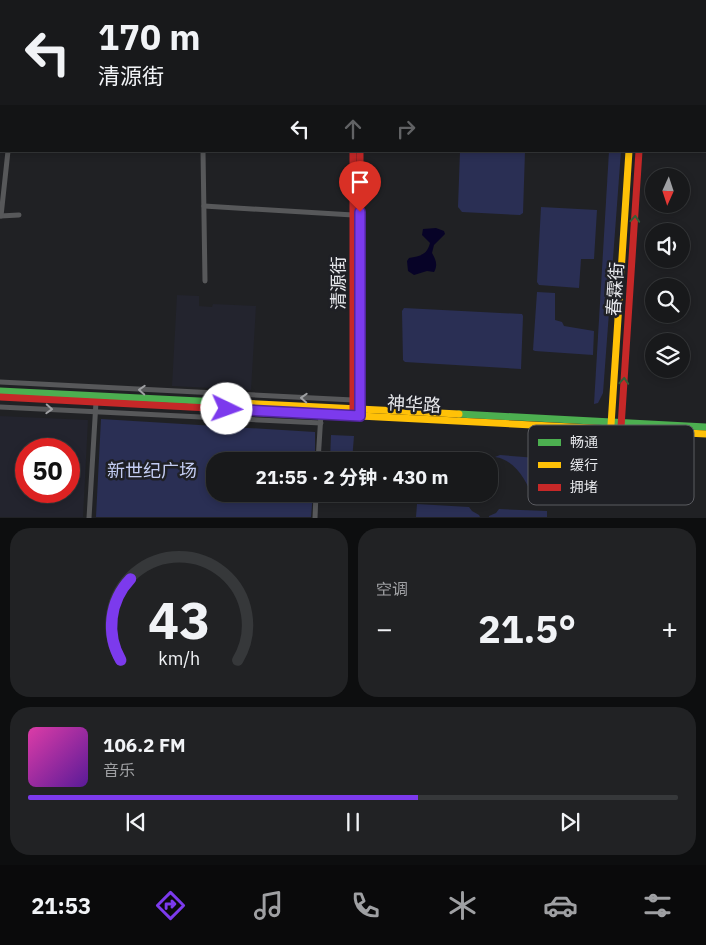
<!DOCTYPE html>
<html lang="zh">
<head>
<meta charset="utf-8">
<style>
  body { margin:0; font-family:"IBM Plex Sans","Noto Sans SC",sans-serif; background:#212224; color:#f1f3f6; height:100vh; display:flex; flex-direction:column; font-size:19px; white-space:nowrap }
  * { box-sizing:border-box; margin:0 }
  p { font-size:16px; color:#9fa0a3 }
  .icon { flex:none; width:28px; height:28px; fill:none; stroke:currentColor; stroke-width:2; stroke-linecap:round; stroke-linejoin:round }
  .map { position:relative; height:518px; overflow:hidden }
  .side { display:flex; flex-direction:column; gap:10px; padding:10px; background:#0d0e0f; flex:1 }
  .side>* { flex:none }
  .top-card { position:absolute; left:0px; top:0px; width:706px; height:152px; box-shadow:0 2px 8px #0003,0 0 0 1px #36383a; background:#18191b; color:#f1f3f6; overflow:hidden }
  .needle { width:32px; rotate:183deg }
  .buttons { position:absolute; left:645px; top:168px; display:grid; gap:10px }
  .buttons a { display:grid; place-items:center; width:45px; height:45px; border-radius:50%; background:#18191b; box-shadow:0 2px 8px #0003,0 0 0 1px #36383a; font-size:25px }
  .speed { position:absolute; left:15px; top:438px; display:flex; gap:10px; font-size:25px; font-weight:700; text-align:center }
  .speed>* { display:grid; place-content:center; width:65px; height:65px; border-radius:50%; background:#18191b; box-shadow:0 2px 8px #0003,0 0 0 1px #36383a; line-height:1 }
  .speed .limit { border:8px solid #d22; background:#fff; color:#111 }
  .pin { position:absolute; display:grid; place-items:center; width:42px; height:42px; color:#fff; margin:-51px -21px; border-radius:50% 50% 50% 0; rotate:-45deg; box-shadow:0 0 5px #0007 }
  .pin .icon { rotate:45deg }
  .me { position:absolute; width:55px; margin:-28px; rotate:93deg; stroke-linejoin:round; filter:drop-shadow(0 0 4px #0008) }
  .turn { display:flex; align-items:center; gap:18px; height:105px; padding:0 15px; font-size:22px }
  .turn .icon { width:65px; height:65px; stroke-width:2.5 }
  .turn b { display:block; font-size:35px; line-height:42px }
  .lanes { display:flex; align-items:center; height:48px; padding:0 15px; background:#0003; justify-content:center; gap:25px; direction:ltr }
  .lanes .off { opacity:.35 }
  .big { font-size:38px; font-weight:700; line-height:1.1 }
  .side .card { flex:1; display:flex; flex-direction:column; justify-content:center; gap:8px; min-width:0; padding:0 18px; border-radius:20px; background:#212224 }
  .side .dial { align-items:center; gap:0 }
  .dial svg { height:130px; overflow:visible; fill:none; stroke:#36383a; stroke-width:7; stroke-linecap:round; text-anchor:middle }
  .dial text { fill:#f1f3f6; stroke:none }
  .song { display:flex; align-items:center; gap:15px }
  .cover { width:60px; height:60px; border-radius:8px; background:linear-gradient(135deg,hsl(320 70% 55%),hsl(270 70% 35%)) }
  .played { height:5px; border-radius:2px; background:linear-gradient(90deg,#7c3aed 60%,#36383a 60%) }
  .keys { display:flex; justify-content:space-around; direction:ltr }
  .heat { display:flex; justify-content:space-between; align-items:center; font-size:28px; direction:ltr }
  .side .tiles { flex:1; display:grid; gap:10px; grid-template-columns:1fr 1fr }
  .card:last-child { grid-column:span 2 }
  .trip { position:absolute; left:206px; top:452px; width:292px; height:50px; border-radius:20px; background:#18191b; box-shadow:0 2px 8px #0003,0 0 0 1px #36383a; font-weight:700; line-height:50px; text-align:center }
  .menu { display:flex; height:80px; justify-content:space-around; align-items:center; background:#0a0a0b; color:#9fa0a3 }
  .menu .icon { width:35px; height:35px }
  .menu .selected { color:#7c3aed }
  .menu b { font-size:22px; color:#f1f3f6 }
  .map>svg:first-child { display:block }
  .built { fill:#23242e; fill-rule:evenodd }
  .green { fill:#2a2f54 }
  .water { fill:#070327 }
  .lines { fill:none; stroke-linecap:round; stroke-linejoin:round }
  .street { stroke:#57585a; stroke-width:5 }
  .fast { stroke:#4caf50; stroke-width:7 }
  .slow { stroke:#ffc107; stroke-width:7 }
  .jam { stroke:#c62828; stroke-width:7 }
  .oneway { stroke:#336038 }
  .oneway2 { stroke:#9fa0a3 }
  .route-casing { stroke:#51269a; stroke-width:12 }
  .route { stroke:#7c3aed; stroke-width:9 }
  .labels { text-anchor:middle; dominant-baseline:central; stroke-width:5; stroke-linejoin:round; paint-order:stroke }
  .street-label { font-size:18px; fill:#e7e8ec; stroke:#1f2025 }
  .park-label { font-size:18px; fill:#c3ccf2; stroke:#1f2025 }
  .key { fill:#1f2025; stroke:#5b5c61; stroke-width:1 }
  .key-label { font-size:14px; fill:#e7e8ec }
</style>
</head>
<body>
<div class="map">
<svg width="706" height="518" viewBox="0 0 706 518">
  <rect width="100%" height="100%" fill="#202124"/>
  <g class="built">
    <polygon points="177,295 199,296 199,306 212,307 213,304 256,306 251,390 172,386"/>
    <path d="M 0,416 L 88,420 L 83,517 L 0,517 ZM 26,449 L 69,449 L 69,491 L 26,491 Z"/>
  </g>
  <g class="green">
    <polygon points="460,151 525,151 523,213 520,215 462,212 458,207"/>
    <polygon points="609,151 621,151 603,393 598,403 594,404"/>
    <polygon points="541,207 597,210 594,259 581,259 579,288 539,285 537,282"/>
    <polygon points="537,292 555,293 555,320 562,322 564,326 594,331 593,355 535,351 533,350"/>
    <polygon points="404,308 522,314 523,316 521,369 405,362 403,360 402,311"/>
    <polygon points="101,419 315,432 315,461 215,461 215,494 313,494 311,517 96,517"/>
    <polygon points="331,435 354,436 352,461 330,461"/>
    <polygon points="419,453 460,456 463,461 418,461"/>
    <path d="M 500,455 L 563,460 L 562,502 L 534,500 C 527,482 516,460 495,457 Z"/>
    <polygon points="417,504 469,507 472,511 479,515 480,517 416,517"/>
    <polygon points="499,509 547,511 547,517 489,517 489,516 496,513"/>
  </g>
  <path class="water" d="M 436,228 L 444,231 L 445,234 L 434,245 L 432,253 C 436,260 438,265 434,272 L 427,271 L 414,275 L 408,271 L 407,261 L 409,258 C 420,256 427,255 430,243 L 422,235 L 423,229 Z"/>
  <g class="lines">
    <g class="street">
      <polyline points="79,0 79,1"/>
      <polyline points="323,0 324,1"/>
      <polyline points="203,1 203,0"/>
      <polyline points="391,1 391,0"/>
      <polyline points="553,1 553,0"/>
      <polyline points="572,1 573,0"/>
      <polyline points="203,151 205,281"/>
      <polyline points="204,206 353,215"/>
      <polyline points="0,216 19,215"/>
      <polyline points="1,216 8,151"/>
      <polyline points="0,382 353,400"/>
      <polyline points="0,407 321,423"/>
      <polyline points="318,461 321,414"/>
      <polyline points="89,518 96,402"/>
      <polyline points="315,518 316,494"/>
    </g>
    <g class="fast">
      <polyline points="638,0 638,1"/>
      <polyline points="705,26 706,26"/>
      <polyline points="705,38 706,38"/>
      <polyline points="0,391 239,403"/>
      <polyline points="459,414 706,427"/>
    </g>
    <g class="slow">
      <polyline points="353,0 353,1"/>
      <polyline points="239,403 459,414"/>
      <polyline points="282,412 706,434"/>
      <polyline points="611,425 629,151"/>
    </g>
    <g class="jam">
      <polyline points="360,0 360,1"/>
      <polyline points="648,0 648,1"/>
      <polyline points="353,151 353,413"/>
      <polyline points="360,151 360,413"/>
      <polyline points="0,397 282,412"/>
      <polyline points="621,427 639,151"/>
    </g>
  </g>
  <defs><path id="oneway-chevron" d="M-2-3.5L2.5 0L-2 3.5" fill="none" stroke-width="1.6" stroke-linecap="round" stroke-linejoin="round" transform="scale(1.25)"/></defs>
  <g class="oneway">
    <use href="#oneway-chevron" transform="translate(635 219) rotate(-86)"/>
    <use href="#oneway-chevron" transform="translate(624 381) rotate(-86)"/>
  </g>
  <g class="oneway2">
    <use href="#oneway-chevron" transform="translate(142 390) rotate(-177)"/>
    <use href="#oneway-chevron" transform="translate(304 398) rotate(-177)"/>
    <use href="#oneway-chevron" transform="translate(49 409) rotate(3)"/>
  </g>
  <g class="lines">
    <defs>
      <polyline id="route" points="227,409 360,416 360,212"/>
    </defs>
    <use href="#route" class="route-casing"/>
    <use href="#route" class="route"/>
  </g>
  <g class="labels">
    <g class="street-label">
      <text transform="translate(338 283) rotate(-90)">清源街</text>
      <text transform="translate(615 289) rotate(-86)">春霖街</text>
      <text transform="translate(414 404) rotate(3)">神华路</text>
    </g>
    <g class="park-label">
      <text x="152" y="470">新世纪广场</text>
    </g>
  </g>
  <rect x="528" y="425" width="166" height="80" rx="8" class="key"/>
  <rect x="538" y="439" width="23" height="7" fill="#4caf50"/>
  <rect x="538" y="462" width="23" height="6" fill="#ffc107"/>
  <rect x="538" y="484" width="23" height="7" fill="#c62828"/>
  <g class="key-label">
    <text x="570" y="447">畅通</text>
    <text x="570" y="470">缓行</text>
    <text x="570" y="492">拥堵</text>
  </g>
</svg>
<div class="buttons">
<a><svg class="needle" viewBox="-14 -14 28 28"><path d="M0-13l5 13h-10z" fill="#e53935"/><path d="M0 13l5-13h-10z" fill="#9fa0a3"/></svg></a>
<a><svg class="icon" aria-label="sound" viewBox="0 0 24 24"><path d="M4 9h4l5-4v14l-5-4H4zM17 9q2 3 0 6"/></svg></a>
<a><svg class="icon" aria-label="search" viewBox="0 0 24 24"><circle cx="10" cy="10" r="6"/><path d="M15 15l6 6"/></svg></a>
<a><svg class="icon" aria-label="layers" viewBox="0 0 24 24"><path d="M12 4l9 5-9 5-9-5zM3 14l9 5 9-5"/></svg></a>
</div>
<div class="speed"><div class="limit">50</div></div>
<div class="pin" style="left:360px;top:212px;background:#d93025"><svg class="icon" aria-label="arrive" viewBox="0 0 24 24"><path d="M6 21V4h12l-3 4 3 4H6"/></svg></div>
<svg class="me" style="left:227px;top:409px" viewBox="-20 -20 40 40"><circle r="19" fill="#fff"/><path d="M0-13L10 11 0 6-10 11z" fill="#7c3aed"/></svg>
<div class="trip">21:55 · 2 分钟 · 430 m</div>
<div class="top-card">
<div class="turn"><svg class="icon" aria-label="left" viewBox="0 0 24 24"><path d="M17 20v-9H6M10 6l-5 5 5 5"/></svg><div><b>170 m</b>清源街</div></div>
<div class="lanes"><svg class="icon" aria-label="left" viewBox="0 0 24 24"><path d="M17 20v-9H6M10 6l-5 5 5 5"/></svg><svg class="icon off" aria-label="ahead" viewBox="0 0 24 24"><path d="M12 20V5M6 11l6-6 6 6"/></svg><svg class="icon off" aria-label="right" viewBox="0 0 24 24"><path d="M7 20v-9h11M14 6l5 5-5 5"/></svg></div>
</div>
</div>
<section class="side">
<div class="tiles">
<div class="card dial"><svg viewBox="0 0 100 80">
<path d="M14 69A42 42 0 1 1 86 69"/>
<path d="M14 69A42 42 0 0 1 20 19" stroke="#7c3aed"/>
<text x="50" y="56" font-size="32" font-weight="700">43</text>
<text x="50" y="72" font-size="11">km/h</text>
</svg></div>
<div class="card"><p>空调</p>
<div class="heat"><a>−</a><b class="big">21.5°</b><a>+</a></div>
</div>
<div class="card">
<div class="song"><i class="cover"></i><div><b>106.2 FM</b><p>音乐</p></div></div>
<div class="played"></div>
<div class="keys"><svg class="icon" aria-label="previous" viewBox="0 0 24 24"><path d="M18 5L8 12l10 7zM5 5v14"/></svg><svg class="icon" aria-label="pause" viewBox="0 0 24 24"><path d="M8 5v14M16 5v14"/></svg><svg class="icon" aria-label="next" viewBox="0 0 24 24"><path d="M6 5l10 7-10 7zM19 5v14"/></svg></div>
</div>
</div>
</section>
<nav class="menu">
<b>21:53</b>
<svg class="icon selected" aria-label="directions" viewBox="0 0 24 24"><path d="M12 3l9 9-9 9-9-9zM9 14v-3h6M13 9l2 2-2 2"/></svg>
<svg class="icon" aria-label="music" viewBox="0 0 24 24"><path d="M9 18V5l10-2v13"/><circle cx="6" cy="18" r="3"/><circle cx="16" cy="16" r="3"/></svg>
<svg class="icon" aria-label="phone" viewBox="0 0 24 24"><path d="M5 4h4l2 5-3 2q2 4 5 5l2-3 5 2v4C11 20 4 13 5 4z"/></svg>
<svg class="icon" aria-label="climate" viewBox="0 0 24 24"><path d="M12 3v18M4 7l16 10M4 17L20 7"/></svg>
<svg class="icon" aria-label="car" viewBox="0 0 24 24"><path d="M5 17H2v-5l4-1 3-4h7l3 4 3 1v5h-3M9 17h6M6 11h13"/><circle cx="7" cy="17" r="2"/><circle cx="17" cy="17" r="2"/></svg>
<svg class="icon" aria-label="filters" viewBox="0 0 24 24"><path d="M4 7h16M4 17h16"/><circle cx="9" cy="7" r="2"/><circle cx="15" cy="17" r="2"/></svg>
</nav>
</body>
</html>
